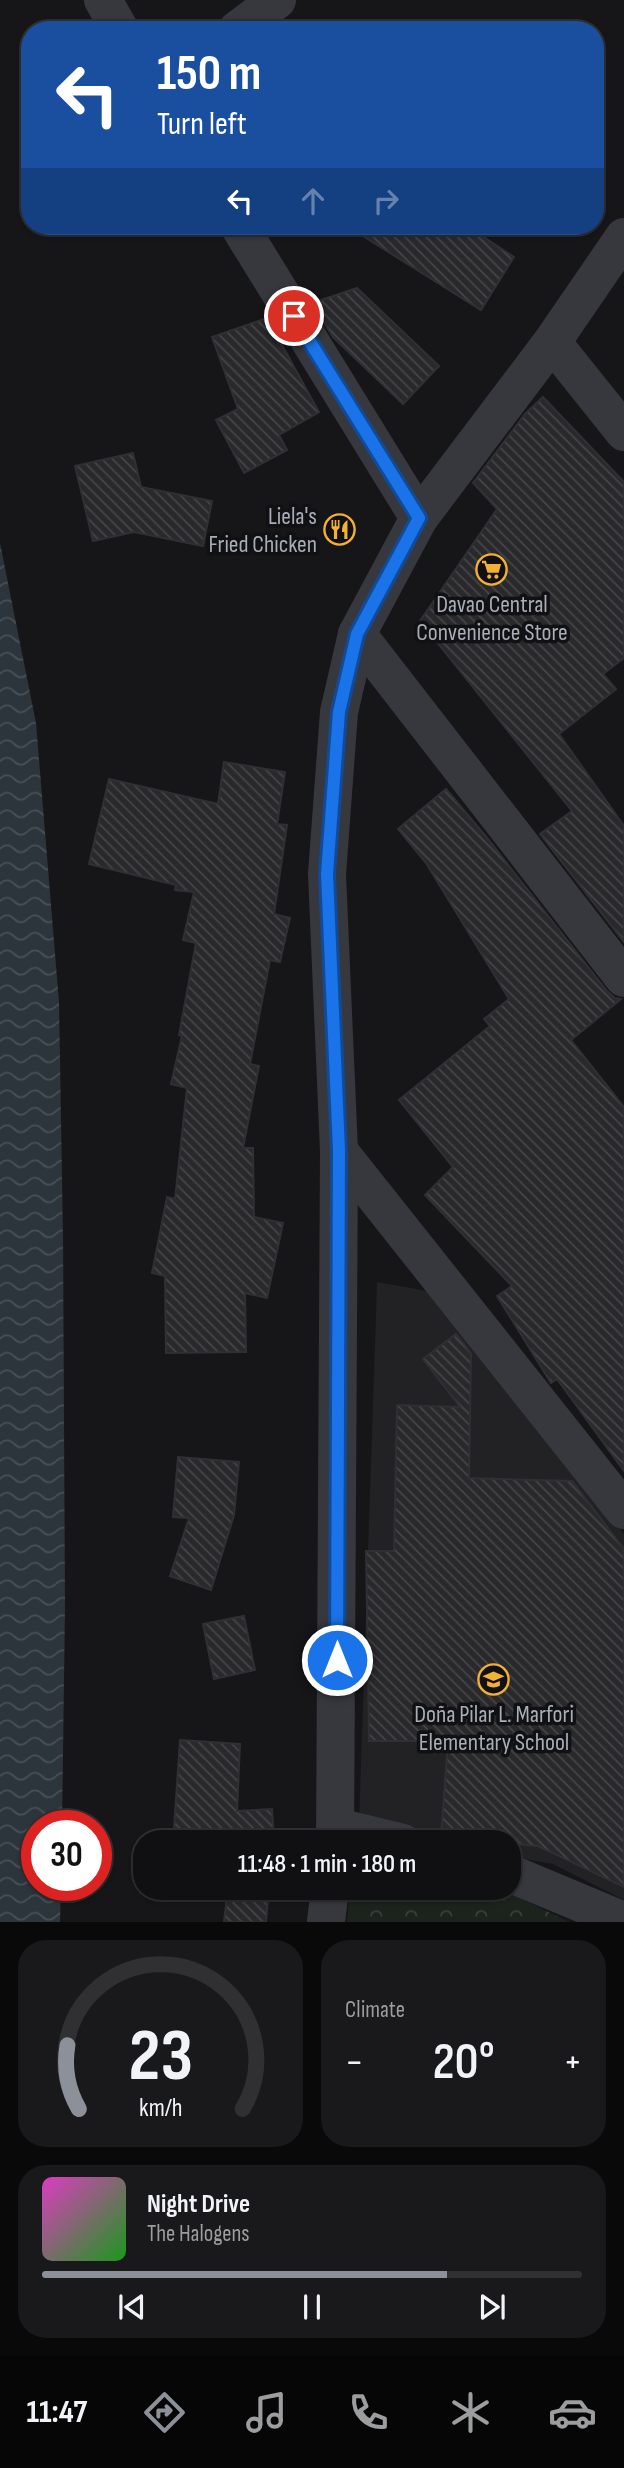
<!DOCTYPE html>
<html lang="en">
<head>
<meta charset="utf-8">
<style>
  body { margin:0; font-family:"Sofia Sans Condensed",sans-serif; background:#19191b; color:#f1f3f6; height:100vh; display:flex; flex-direction:column; font-size:26px; white-space:nowrap }
  * { box-sizing:border-box; margin:0 }
  p { font-size:23px; color:#9c9d9f }
  .icon { flex:none; width:38px; height:38px; fill:none; stroke:currentColor; stroke-width:2; stroke-linecap:round; stroke-linejoin:round }
  .map { position:relative; height:1922px; overflow:hidden }
  .details { display:flex; flex-direction:column; gap:18px; padding:18px; background:#09090a; flex:1 }
  .details>* { flex:none }
  .hud { position:absolute; left:21px; top:21px; width:583px; height:214px; border-radius:28px; box-shadow:0 2px 5px #0004,0 0 0 2px #303032; background:#1a4fa0; color:#fff; overflow:hidden }
  .speed { position:absolute; left:21px; top:1810px; display:flex; gap:14px; font-size:35px; font-weight:700; text-align:center }
  .speed>* { display:grid; place-content:center; width:91px; height:91px; border-radius:50%; background:#101012; box-shadow:0 2px 5px #0004,0 0 0 2px #303032; line-height:1 }
  .speed .limit { border:10px solid #d22; background:#fff; color:#111 }
  .pin { position:absolute; display:grid; place-items:center; width:60px; height:60px; color:#fff; margin:-30px; border:4px solid #fff; border-radius:50%; box-shadow:0 2px 7px #0007 }
  .me { position:absolute; width:77px; margin:-38px; rotate:0deg; stroke-linejoin:round; filter:drop-shadow(0 0 5px #0008) }
  .turn { display:flex; align-items:center; gap:24px; height:147px; padding:0 21px; font-size:32px }
  .turn .icon { width:91px; height:91px; stroke-width:2.5 }
  .turn b { display:block; font-size:49px; line-height:60px }
  .lanes { display:flex; align-items:center; height:66px; padding:0 21px; background:#0003; justify-content:center; gap:35px; direction:ltr }
  .lanes .off { opacity:.35 }
  .big { font-size:52px; font-weight:600; line-height:1.1 }
  .details .card { flex:1; display:flex; flex-direction:column; justify-content:center; gap:10px; min-width:0; padding:0 24px; border-radius:28px; background:#19191b }
  .details .dial { align-items:center; gap:0 }
  .dial svg { height:182px; overflow:visible; fill:none; stroke:#303032; stroke-width:7; stroke-linecap:round; text-anchor:middle }
  .dial text { fill:#f1f3f6; stroke:none }
  .song { display:flex; align-items:center; gap:21px }
  .cover { width:84px; height:84px; border-radius:10px; background:linear-gradient(135deg,hsl(310 70% 55%),hsl(120 70% 35%)) }
  .played { height:7px; border-radius:4px; background:linear-gradient(90deg,#8c9099 75%,#303032 75%) }
  .keys { display:flex; justify-content:space-around; direction:ltr }
  .heat { display:flex; justify-content:space-between; align-items:center; font-size:38px; direction:ltr }
  .details .tiles { flex:1; display:grid; gap:18px; grid-template-columns:1fr 1fr }
  .card:last-child { grid-column:span 2 }
  .trip { position:absolute; left:133px; top:1830px; width:388px; height:70px; border-radius:28px; background:#101012; box-shadow:0 2px 5px #0004,0 0 0 2px #303032; font-weight:600; line-height:70px; text-align:center }
  .dock { display:flex; height:112px; justify-content:space-around; align-items:center; background:#060607; color:#9c9d9f }
  .dock .icon { width:49px; height:49px }
  .dock .active { color:#8c9099 }
  .dock b { font-size:32px; color:#f1f3f6 }
  .map>svg:first-child { display:block }
  .built { fill:#222225 }
  .forest { fill:url(#forest-crowns) }
  .water { fill:url(#water-waves) }
  .building { fill:url(#building-back-hatch); stroke:#303034; stroke-width:2 }
  .lines { fill:none; stroke-linecap:round; stroke-linejoin:round }
  .minor { stroke:#37383d; stroke-width:38 }
  .route-casing { stroke:#114b97; stroke-width:18 }
  .route { stroke:#1a73e8; stroke-width:12 }
  .labels { text-anchor:middle; dominant-baseline:central; stroke-width:7; stroke-linejoin:round; paint-order:stroke }
  .poi-label { font-size:24px; fill:#a8adb8; stroke:#111113 }
</style>
</head>
<body>
<div class="map">
<svg width="624" height="1922" viewBox="0 0 624 1922">
  <defs>
    <pattern id="forest-crowns" width="20" height="18" patternUnits="userSpaceOnUse" patternTransform="scale(1.75)"><rect width="20" height="18" fill="#1c231d"/><path d="M2 6a3 3 0 1 1 6 0M12 15a3 3 0 1 1 6 0" fill="none" stroke="#3a403c"/></pattern>
    <pattern id="water-waves" width="16" height="10" patternUnits="userSpaceOnUse" patternTransform="scale(1.75)"><rect width="16" height="10" fill="#2c353c"/><path d="M0 5q4-4 8 0t8 0" fill="none" stroke="#485056"/></pattern>
    <pattern id="building-back-hatch" width="6" height="6" patternUnits="userSpaceOnUse" patternTransform="scale(1.75)"><rect width="6" height="6" fill="#29292c"/><path d="M-1 5l2 2M0 0l6 6M5-1l2 2" fill="none" stroke="#454548"/></pattern>
  </defs>
  <rect width="100%" height="100%" fill="#161618"/>
  <polygon class="built" points="377,1282 438,1293 624,1534 624,1900 553,1864 509,1856 509,1843 445,1843 359,1825"/>
  <polygon class="forest" points="350,1888 499,1888 569,1922 347,1922"/>
  <polygon class="water" points="0,543 36,723 59,1002 63,1237 65,1606 62,1825 37,1825 37,1885 61,1885 60,1922 0,1922"/>
  <g class="building">
    <polygon points="347,226 467,226 514,257 481,310"/>
    <polygon points="357,288 439,366 403,404 333,337 312,303"/>
    <polygon points="267,318 319,412 279,435 287,450 244,473 216,420 238,409 212,337"/>
    <polygon points="543,397 624,482 624,658 603,674 616,689 559,734 624,826 624,942 540,834 572,811 420,621 497,509 473,483 525,414"/>
    <polygon points="133,453 141,487 212,501 203,546 134,532 93,541 75,466"/>
    <polygon points="224,762 285,772 277,824 287,825 274,914 290,918 280,962 270,960 250,1064 259,1066 243,1148 253,1148 254,1217 283,1223 267,1298 245,1293 246,1352 166,1353 165,1276 152,1273 167,1197 175,1199 187,1088 171,1084 182,1036 179,1035 196,943 183,940 194,892 175,890 176,885 89,864 109,779 218,804"/>
    <polygon points="446,789 488,839 607,991 615,998 621,999 571,1040 624,1107 624,1471 557,1379 551,1383 497,1296 512,1286 425,1195 453,1167 399,1100 490,1026 484,1019 509,999 426,863 398,829"/>
    <polygon points="456,1334 471,1353 469,1478 572,1481 624,1549 624,1887 538,1846 441,1837 448,1741 369,1741 366,1551 394,1551 397,1405 460,1407 423,1359"/>
    <polygon points="178,1457 239,1462 234,1515 211,1590 170,1576 189,1518 173,1517"/>
    <polygon points="244,1616 255,1670 214,1679 203,1624"/>
    <polygon points="180,1740 240,1744 237,1811 272,1809 274,1843 173,1843"/>
    <polygon points="228,1888 269,1888 266,1922 224,1922"/>
  </g>
  <g class="lines">
    <g class="minor">
      <polyline points="103,0 120,30"/>
      <polyline points="237,30 277,0"/>
      <polyline points="239,226 419,518"/>
      <polyline points="552,342 624,432"/>
      <polyline points="357,634 624,978"/>
      <polyline points="339,1151 624,1510"/>
      <polyline points="337,1827 403,1843"/>
      <polyline points="335,1843 339,1151 327,874 339,712 357,634 419,518 552,342 624,237"/>
      <polyline points="509,1873 624,1921"/>
      <polyline points="326,1922 330,1888"/>
    </g>
  </g>
  <g class="lines">
    <defs>
      <polyline id="route" points="294,316 419,518 357,634 339,712 327,874 339,1151 337,1660"/>
    </defs>
    <use href="#route" class="route-casing"/>
    <use href="#route" class="route"/>
  </g>
  <defs>
    <symbol id="restaurant-ring" viewBox="-11 -11 22 22"><circle r="9.5" fill="#111113" stroke="#f2b134" stroke-width="1.5"/><path d="M-5-6h1v4h1v-4h1v4h1v-4h1v5L-1.5 .5V6h-2V.5L-5-1ZM5-6V6H3V1.5H1.5Q1.5-4 5-6Z" fill="#f2b134"/></symbol>
    <symbol id="supermarket-ring" viewBox="-11 -11 22 22"><circle r="9.5" fill="#111113" stroke="#f2b134" stroke-width="1.5"/><path d="M-6-5.5h2.5l.6 2H6L4.5 2H-2.5L-4.4-4H-6ZM-1.5 3.2a1.3 1.3 0 1 0 .1 0ZM3 3.2a1.3 1.3 0 1 0 .1 0Z" fill="#f2b134"/></symbol>
    <symbol id="school-ring" viewBox="-11 -11 22 22"><circle r="9.5" fill="#111113" stroke="#f2b134" stroke-width="1.5"/><path d="M0-5L7-2L0 1L-7-2ZM-4 1L0 2.5L4 1V4Q0 6-4 4Z" fill="#f2b134"/></symbol>
  </defs>
  <g fill-rule="evenodd">
    <use href="#restaurant-ring" x="322" y="512" width="35" height="35"/>
    <use href="#supermarket-ring" x="474" y="552" width="35" height="35"/>
    <use href="#school-ring" x="476" y="1662" width="35" height="35"/>
  </g>
  <g class="labels">
    <g class="poi-label">
      <text x="317" y="516" text-anchor="end">Liela's<tspan x="317" dy="28">Fried Chicken</tspan></text>
      <text x="492" y="604">Davao Central<tspan x="492" dy="28">Convenience Store</tspan></text>
      <text x="494" y="1714">Doña Pilar L. Marfori<tspan x="494" dy="28">Elementary School</tspan></text>
    </g>
  </g>
</svg>
<div class="speed"><div class="limit">30</div></div>
<div class="pin" style="left:294px;top:316px;background:#d93025"><svg class="icon" aria-label="arrive" viewBox="0 0 24 24"><path d="M6 21V4h12l-3 4 3 4H6"/></svg></div>
<svg class="me" style="left:337px;top:1660px" viewBox="-20 -20 40 40"><circle r="17" fill="#1a73e8" stroke="#fff" stroke-width="3"/><path d="M0-11L8 9 0 5-8 9z" fill="#fff"/></svg>
<div class="trip">11:48 · 1 min · 180 m</div>
<div class="hud">
<div class="turn"><svg class="icon" aria-label="left" viewBox="0 0 24 24"><path d="M17 20v-9H6M10 6l-5 5 5 5"/></svg><div><b>150 m</b>Turn left</div></div>
<div class="lanes"><svg class="icon" aria-label="left" viewBox="0 0 24 24"><path d="M17 20v-9H6M10 6l-5 5 5 5"/></svg><svg class="icon off" aria-label="ahead" viewBox="0 0 24 24"><path d="M12 20V5M6 11l6-6 6 6"/></svg><svg class="icon off" aria-label="right" viewBox="0 0 24 24"><path d="M7 20v-9h11M14 6l5 5-5 5"/></svg></div>
</div>
</div>
<section class="details">
<div class="tiles">
<div class="card dial"><svg viewBox="0 0 100 80">
<path d="M14 69A42 42 0 1 1 86 69"/>
<path d="M14 69A42 42 0 0 1 9 41" stroke="#8c9099"/>
<text x="50" y="56" font-size="32" font-weight="700">23</text>
<text x="50" y="72" font-size="11">km/h</text>
</svg></div>
<div class="card"><p>Climate</p>
<div class="heat"><a>−</a><b class="big">20°</b><a>+</a></div>
</div>
<div class="card">
<div class="song"><i class="cover"></i><div><b>Night Drive</b><p>The Halogens</p></div></div>
<div class="played"></div>
<div class="keys"><svg class="icon" aria-label="previous" viewBox="0 0 24 24"><path d="M18 5L8 12l10 7zM5 5v14"/></svg><svg class="icon" aria-label="pause" viewBox="0 0 24 24"><path d="M8 5v14M16 5v14"/></svg><svg class="icon" aria-label="next" viewBox="0 0 24 24"><path d="M6 5l10 7-10 7zM19 5v14"/></svg></div>
</div>
</div>
</section>
<nav class="dock">
<b>11:47</b>
<svg class="icon active" aria-label="directions" viewBox="0 0 24 24"><path d="M12 3l9 9-9 9-9-9zM9 14v-3h6M13 9l2 2-2 2"/></svg>
<svg class="icon" aria-label="music" viewBox="0 0 24 24"><path d="M9 18V5l10-2v13"/><circle cx="6" cy="18" r="3"/><circle cx="16" cy="16" r="3"/></svg>
<svg class="icon" aria-label="phone" viewBox="0 0 24 24"><path d="M5 4h4l2 5-3 2q2 4 5 5l2-3 5 2v4C11 20 4 13 5 4z"/></svg>
<svg class="icon" aria-label="climate" viewBox="0 0 24 24"><path d="M12 3v18M4 7l16 10M4 17L20 7"/></svg>
<svg class="icon" aria-label="car" viewBox="0 0 24 24"><path d="M5 17H2v-5l4-1 3-4h7l3 4 3 1v5h-3M9 17h6M6 11h13"/><circle cx="7" cy="17" r="2"/><circle cx="17" cy="17" r="2"/></svg>
</nav>
</body>
</html>
